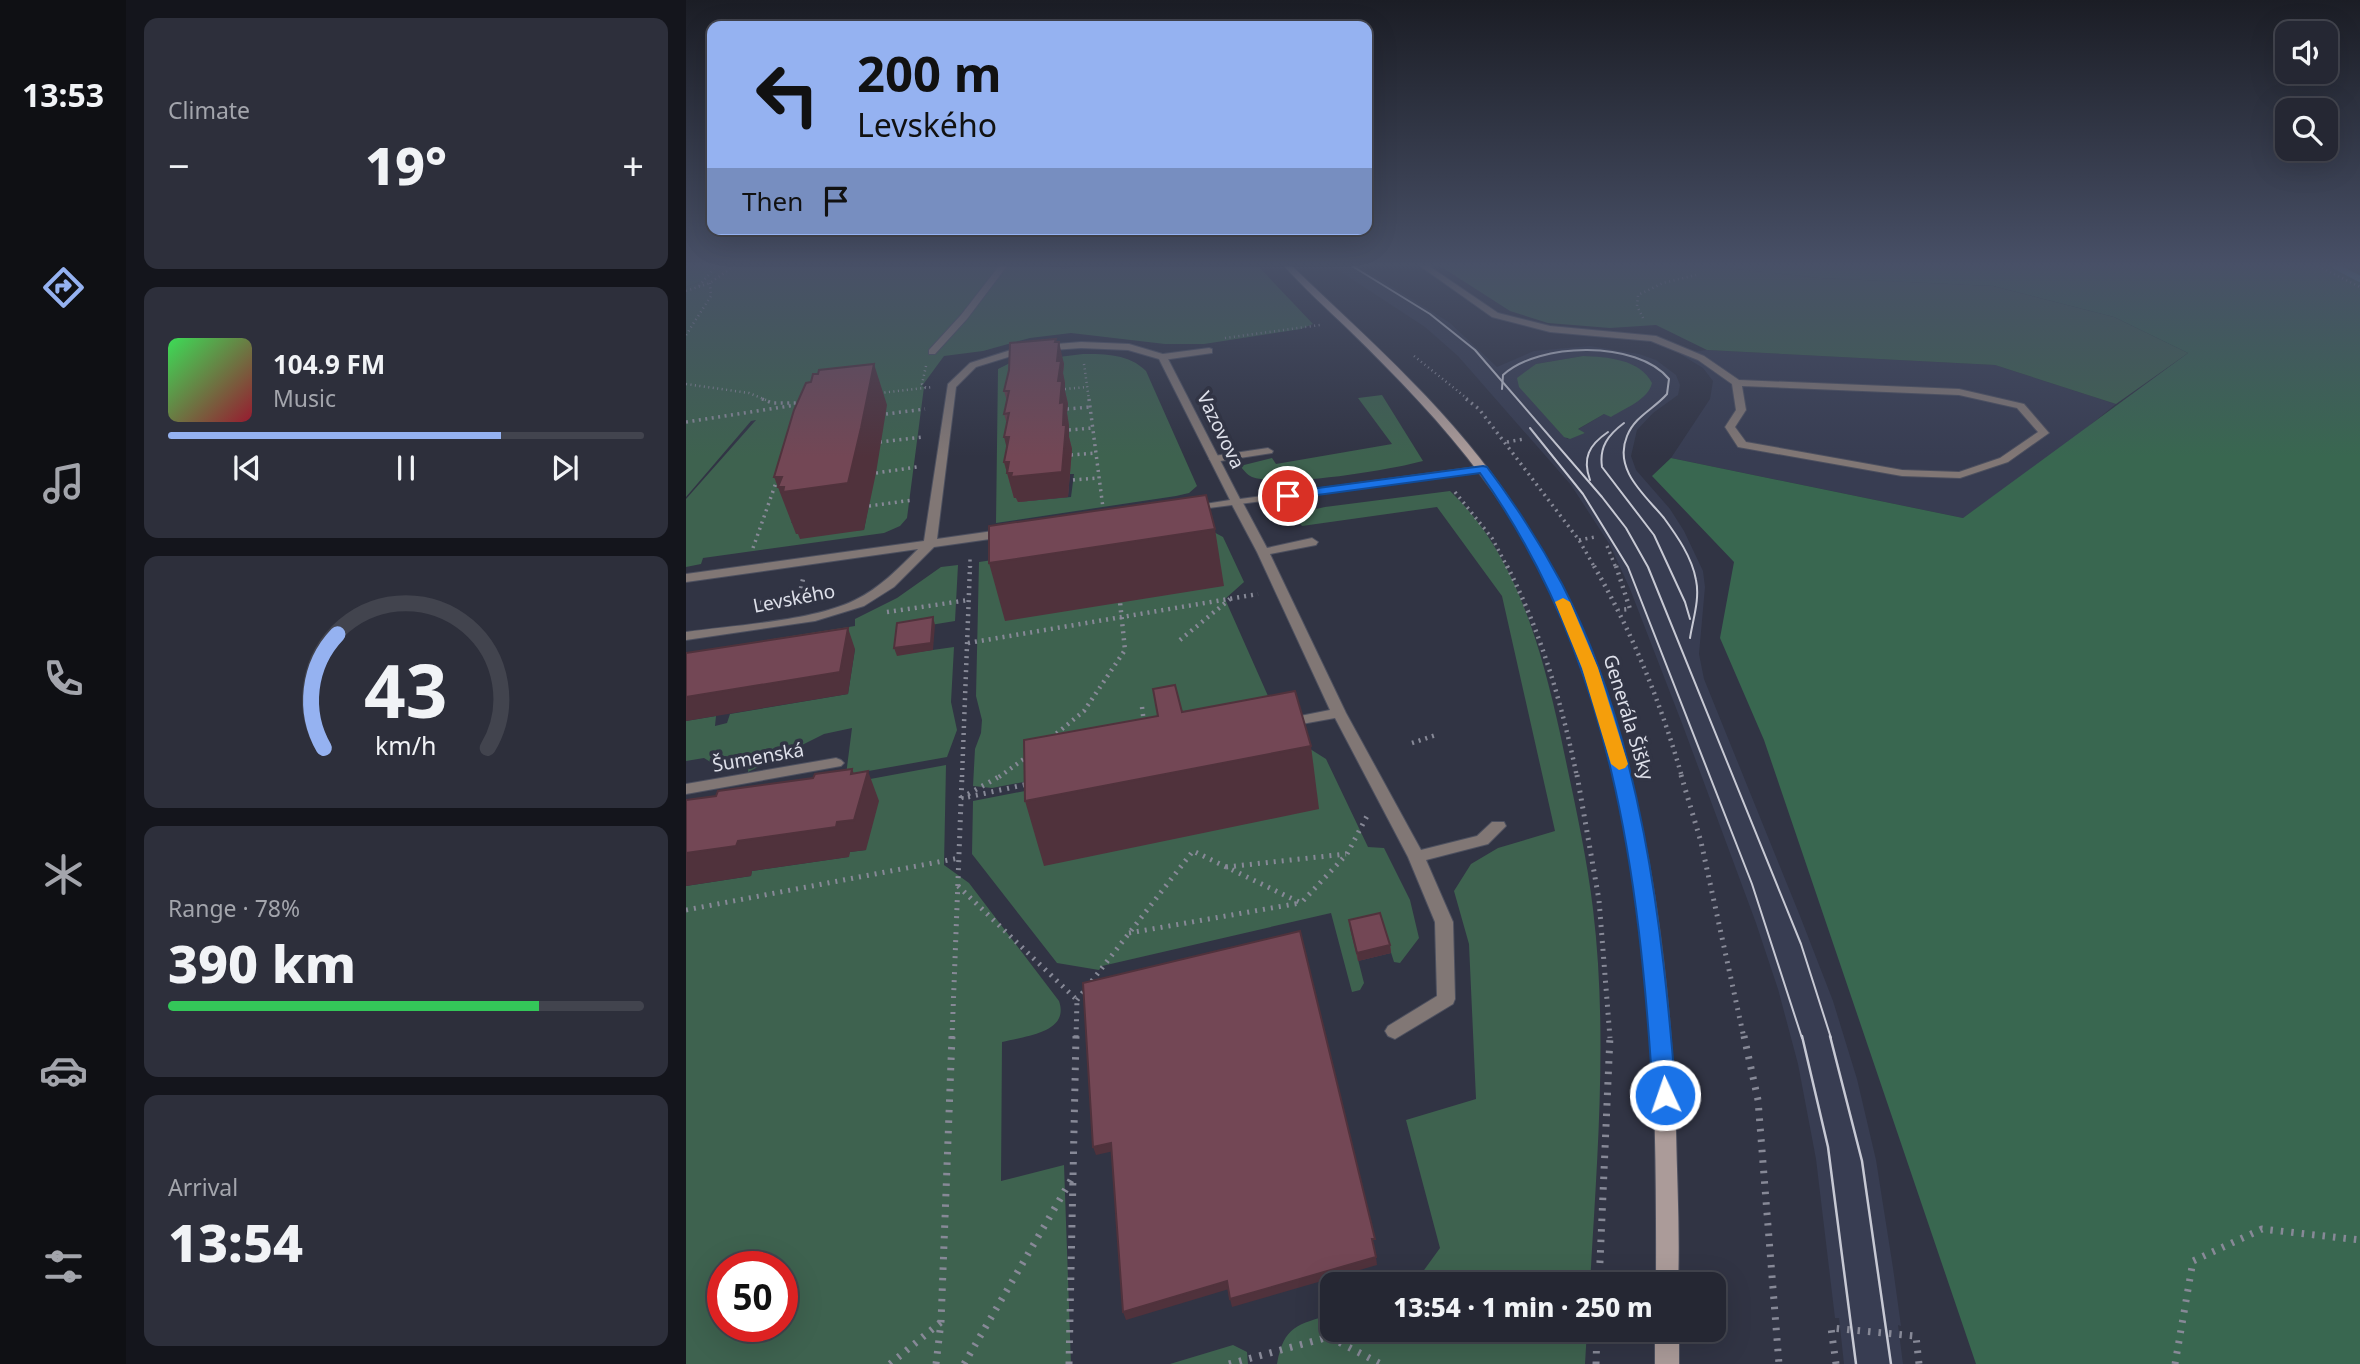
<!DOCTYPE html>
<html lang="en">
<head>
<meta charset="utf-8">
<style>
  body { margin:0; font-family:"Noto Sans",sans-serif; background:#2d2f3b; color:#f1f3f6; height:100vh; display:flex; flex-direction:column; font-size:26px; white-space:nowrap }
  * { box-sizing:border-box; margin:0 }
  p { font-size:23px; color:#a3a5ac }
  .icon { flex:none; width:38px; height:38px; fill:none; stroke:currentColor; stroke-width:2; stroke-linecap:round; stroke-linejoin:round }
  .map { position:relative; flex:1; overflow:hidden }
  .details { display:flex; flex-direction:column; gap:18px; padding:18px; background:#14151c; width:560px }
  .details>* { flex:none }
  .guide { position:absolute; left:21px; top:21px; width:665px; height:214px; border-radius:14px; box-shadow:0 7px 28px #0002,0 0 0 2px #42444e; background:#95b2f1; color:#111; overflow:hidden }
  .buttons { position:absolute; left:1589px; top:21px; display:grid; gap:14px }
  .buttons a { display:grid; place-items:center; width:63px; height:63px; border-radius:14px; background:#252733; box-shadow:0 7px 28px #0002,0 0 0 2px #42444e; font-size:35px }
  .speed { position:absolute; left:21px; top:1251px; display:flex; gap:14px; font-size:35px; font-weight:700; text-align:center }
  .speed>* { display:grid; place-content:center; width:91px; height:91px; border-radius:50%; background:#252733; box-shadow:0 7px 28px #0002,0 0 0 2px #42444e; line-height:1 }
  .speed .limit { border:10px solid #d22; background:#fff; color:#111 }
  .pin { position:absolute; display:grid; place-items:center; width:60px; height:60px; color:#fff; margin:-30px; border:4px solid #fff; border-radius:50%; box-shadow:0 2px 7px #0007 }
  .me { position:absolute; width:77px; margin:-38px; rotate:357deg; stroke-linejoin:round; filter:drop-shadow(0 0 5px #0008) }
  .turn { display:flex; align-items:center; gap:24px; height:147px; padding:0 35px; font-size:32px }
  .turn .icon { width:91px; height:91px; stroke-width:2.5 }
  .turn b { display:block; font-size:49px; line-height:60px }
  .then { display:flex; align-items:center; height:66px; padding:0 35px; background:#0003; gap:14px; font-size:26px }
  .big { font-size:52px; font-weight:800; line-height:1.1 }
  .details .card { flex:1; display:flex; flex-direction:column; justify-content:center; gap:10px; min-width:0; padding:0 24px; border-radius:14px; background:#2d2f3b }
  .details .dial { align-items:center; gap:0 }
  .dial svg { height:182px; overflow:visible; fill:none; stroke:#42444e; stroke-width:7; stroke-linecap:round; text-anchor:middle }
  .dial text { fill:#f1f3f6; stroke:none }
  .song { display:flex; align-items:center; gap:21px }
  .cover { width:84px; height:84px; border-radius:10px; background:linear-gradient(135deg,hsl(130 70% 55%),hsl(350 70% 35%)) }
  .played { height:7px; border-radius:4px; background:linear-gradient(90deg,#95b2f1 70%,#42444e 70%) }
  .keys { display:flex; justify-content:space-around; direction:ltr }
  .heat { display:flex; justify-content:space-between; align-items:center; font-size:38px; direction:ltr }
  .charge { height:10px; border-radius:5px; background:linear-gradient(90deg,#34c759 78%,#42444e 0) }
  .trip { position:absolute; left:634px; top:1272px; width:406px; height:70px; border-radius:14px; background:#252733; box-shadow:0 7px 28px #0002,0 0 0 2px #42444e; font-weight:800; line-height:70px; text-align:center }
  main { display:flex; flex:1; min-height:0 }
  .dock { display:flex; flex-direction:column; width:126px; justify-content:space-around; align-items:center; background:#0f1014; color:#a3a5ac }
  .dock .icon { width:49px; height:49px }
  .dock .current { color:#95b2f1 }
  .dock b { font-size:32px; color:#f1f3f6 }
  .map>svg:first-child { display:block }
  .built { fill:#383d52; fill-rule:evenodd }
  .green { fill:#3e624f; fill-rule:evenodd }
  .forest { fill:#396750 }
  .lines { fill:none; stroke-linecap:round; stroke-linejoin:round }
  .stream { stroke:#4b878f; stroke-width:6 }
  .lane-casing { stroke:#4d505f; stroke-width:2 }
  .street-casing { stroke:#4d505f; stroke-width:2 }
  .secondary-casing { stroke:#4d505f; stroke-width:2 }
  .path-far4 { stroke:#878997; stroke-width:2.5; stroke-dasharray:1 3.5; stroke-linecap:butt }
  .path-far3 { stroke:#878997; stroke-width:3.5; stroke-dasharray:2 4.5; stroke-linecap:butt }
  .path-far2 { stroke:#878997; stroke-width:4.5; stroke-dasharray:2 5; stroke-linecap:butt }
  .path-far1 { stroke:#878997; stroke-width:5; stroke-dasharray:2 6; stroke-linecap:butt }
  .path { stroke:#878997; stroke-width:7; stroke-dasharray:2.5 8; stroke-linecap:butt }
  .lane { fill:#817775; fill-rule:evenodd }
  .street { fill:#817775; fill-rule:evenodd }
  .secondary { fill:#ab9b99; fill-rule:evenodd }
  .tram-far1 { stroke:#c7c9d4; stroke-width:2 }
  .tram { stroke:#c7c9d4; stroke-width:2.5 }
  .wall { fill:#633d49 }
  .shaded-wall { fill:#50323c }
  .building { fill:#734755; stroke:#50323c; stroke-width:2 }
  .route { fill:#1a73e8; stroke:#114b97; stroke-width:2 }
  .slow { fill:#f59e0b }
  .labels { text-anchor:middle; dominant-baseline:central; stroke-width:7; stroke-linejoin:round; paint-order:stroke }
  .street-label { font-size:19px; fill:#dee0ea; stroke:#313444 }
</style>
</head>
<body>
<main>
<nav class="dock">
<b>13:53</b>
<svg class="icon current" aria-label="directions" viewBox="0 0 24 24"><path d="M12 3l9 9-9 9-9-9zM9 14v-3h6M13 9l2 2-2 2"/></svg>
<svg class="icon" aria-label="music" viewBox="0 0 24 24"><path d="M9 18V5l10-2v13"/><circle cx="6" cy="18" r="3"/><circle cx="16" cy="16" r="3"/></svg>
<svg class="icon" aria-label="phone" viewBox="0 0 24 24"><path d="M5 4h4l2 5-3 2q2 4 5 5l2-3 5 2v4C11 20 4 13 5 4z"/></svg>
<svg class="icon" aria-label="climate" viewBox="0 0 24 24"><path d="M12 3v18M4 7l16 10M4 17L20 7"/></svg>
<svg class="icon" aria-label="car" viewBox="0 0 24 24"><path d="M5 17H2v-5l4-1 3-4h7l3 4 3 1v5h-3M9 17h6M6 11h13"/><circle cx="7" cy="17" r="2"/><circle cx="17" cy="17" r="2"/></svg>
<svg class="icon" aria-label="filters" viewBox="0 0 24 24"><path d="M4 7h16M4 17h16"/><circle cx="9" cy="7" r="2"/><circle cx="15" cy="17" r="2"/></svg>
</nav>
<section class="details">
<div class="card"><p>Climate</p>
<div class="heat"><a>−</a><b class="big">19°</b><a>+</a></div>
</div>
<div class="card">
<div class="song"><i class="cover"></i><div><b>104.9 FM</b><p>Music</p></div></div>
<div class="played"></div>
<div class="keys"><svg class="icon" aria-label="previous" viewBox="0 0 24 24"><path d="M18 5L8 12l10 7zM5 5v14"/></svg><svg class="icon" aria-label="pause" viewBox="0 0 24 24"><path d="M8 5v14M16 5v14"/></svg><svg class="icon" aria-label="next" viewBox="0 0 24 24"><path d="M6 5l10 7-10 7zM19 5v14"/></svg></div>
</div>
<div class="card dial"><svg viewBox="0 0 100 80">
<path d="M14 69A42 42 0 1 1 86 69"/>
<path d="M14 69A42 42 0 0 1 20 19" stroke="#95b2f1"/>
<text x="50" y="56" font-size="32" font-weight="700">43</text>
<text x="50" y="72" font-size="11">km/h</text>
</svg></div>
<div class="card"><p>Range · 78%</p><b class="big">390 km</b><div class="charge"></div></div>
<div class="card"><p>Arrival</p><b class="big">13:54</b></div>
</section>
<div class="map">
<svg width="1674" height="1364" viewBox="0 0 1674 1364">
  <rect width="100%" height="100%" fill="#313444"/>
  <g class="built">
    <path d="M 646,266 L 673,266 L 764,323 L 811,367 L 848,351 L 904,346 L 953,354 L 970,360 L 990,375 L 994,385 L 992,395 L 967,413 L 951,430 L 945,456 L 950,470 L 984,509 L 998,531 L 1017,571 L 1019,587 L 1013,654 L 1018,679 L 1114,916 L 1147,1001 L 1171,1079 L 1190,1160 L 1207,1268 L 1215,1326 L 1212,1325 L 1217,1364 L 1158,1364 L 1153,1318 L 1149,1318 L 1130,1159 L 1112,1064 L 1092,989 L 1070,923 L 997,726 L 944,589 L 924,545 L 885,485 L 772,356 L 739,327 ZM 897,356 L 920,358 L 950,366 L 918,414 L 891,430 L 899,433 L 881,439 L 850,364 Z"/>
    <polygon points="1021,350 1309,365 1430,404 1376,448 1277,518 985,458 1024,399 1027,381 1017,368 994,354"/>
  </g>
  <g class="green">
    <path d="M 39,266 L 364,266 L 378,269 L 396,266 L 572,266 L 627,324 L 615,329 L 518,344 L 479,344 L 385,333 L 344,338 L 297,351 L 258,356 L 236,386 L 238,387 L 221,518 L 214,526 L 198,533 L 17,558 L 15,564 L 0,567 L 0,499 L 70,420 L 65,421 L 0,497 L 0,287 L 22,279 ZM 194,442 L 178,530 L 116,533 L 113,523 L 105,523 Z"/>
    <polygon points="754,266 1022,266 1134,278 1307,286 1428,317 1502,353 1430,404 1309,365 1021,350 970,325 924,328 862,323 824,311"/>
    <path d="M 397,354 C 420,354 443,354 460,371 L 511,486 L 503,493 L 490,496 L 310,523 L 312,369 L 324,363 ZM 383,474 L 388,474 L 385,497 L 332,502 L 332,498 Z"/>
    <path d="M 897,356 C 921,357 954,359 966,383 C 962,400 939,408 925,417 L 918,414 L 892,429 L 899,433 L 884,439 L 878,437 L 833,387 L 831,378 L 850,364 Z"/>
    <path d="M 696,395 L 737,461 C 704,470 596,488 566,477 C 561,475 558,470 554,466 L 586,458 L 590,464 L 706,444 L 672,398 Z"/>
    <path d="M 764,491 C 829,552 855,647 874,733 C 886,791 900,850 907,909 C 922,1033 911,1161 904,1284 L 728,1284 L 754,1248 L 720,1120 L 790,1099 L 783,944 L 768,891 L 785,864 L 812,848 L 869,831 L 816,596 L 751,507 L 616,526 L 607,514 L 639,507 Z"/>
    <polygon points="520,528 537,537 558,582 539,599 586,705 458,759 306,788 287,786 289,749 295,733 296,720 290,696 293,562"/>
    <polygon points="272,565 269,621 214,630 211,655 268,647 265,702 271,730 261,757 160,775 166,728 138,734 62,772 63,762 34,767 32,760 26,763 18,758 0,761 0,721 30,716 29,726 41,723 44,714 162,694 169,649 0,676 0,653 169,626 169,619 211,598 255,567"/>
    <polygon points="613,742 640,759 682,847 698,848 724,900 733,938 714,963 708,962 695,921 664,928 678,983 674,990 666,992 645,913 416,966 413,970 371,963 286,854 287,801 587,743"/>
    <path d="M 260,765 L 258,865 L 283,883 L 373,1001 C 384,1033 339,1036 316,1042 L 315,1181 L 378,1165 L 385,1364 L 0,1364 L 0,886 L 65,876 L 66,871 L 162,857 L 164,852 L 180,850 L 0,813 ZM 37,1267 L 96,1267 L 96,1326 L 37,1326 Z"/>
    <path d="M 646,1314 L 646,1330 L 901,1330 L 899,1364 L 591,1364 C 598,1325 612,1325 646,1314 Z"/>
    <polygon points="547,1345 561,1352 562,1364 484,1364"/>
  </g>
  <g class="forest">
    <polygon points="0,266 39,266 22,279 0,287"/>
    <polygon points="1022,266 1674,266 1674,1364 1290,1364 1078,740 1034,638 1048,562 966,476 985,458 1277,518 1502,353 1428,317 1307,286 1134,278"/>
  </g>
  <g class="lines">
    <polyline class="stream" points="1649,266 1674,279"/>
    <defs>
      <g id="lane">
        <polygon points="313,266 321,266 281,319 249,354 243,354 243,350 275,315"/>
        <path d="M 734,266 L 743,266 L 812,313 L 864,326 L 970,336 L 1018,356 L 1053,380 L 1273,389 L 1338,404 L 1363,433 L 1322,462 L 1274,478 L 1216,476 L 1052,447 L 1039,427 L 1050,410 L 1046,384 L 1012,360 L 965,341 L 864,332 L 806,317 ZM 1056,386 L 1273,395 L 1331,408 L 1352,432 L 1314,458 L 1273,472 L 1216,470 L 1060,442 L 1049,427 L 1060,410 Z"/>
        <polygon points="523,348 526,349 526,353 477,360 472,357 477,354"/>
        <polygon points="582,448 587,451 586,453 528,462 523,459 528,456"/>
        <polygon points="551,500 557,503 581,548 626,538 632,542 630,545 584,554 660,713 735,850 791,836 806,822 818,822 820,826 802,844 740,860 767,922 769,999 767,1004 709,1039 702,1036 699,1031 702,1026 751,996 749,922 722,857 649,718 599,727 592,723 599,719 644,710 571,552 545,503"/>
      </g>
      <g id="street">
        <path d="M 395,342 L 443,344 L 480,355 L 554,499 L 797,466 L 802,469 L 797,472 L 500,511 L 500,507 L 544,500 L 473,359 L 442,350 L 395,348 L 338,352 L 290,367 L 270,387 L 251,539 L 321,529 L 327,533 L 325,536 L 248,547 L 208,587 L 178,606 L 129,621 L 0,640 L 0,632 C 49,625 127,621 169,600 C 194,588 213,568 232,549 L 0,582 L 0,574 L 238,541 L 262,384 L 284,363 L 334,347 Z"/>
        <polygon points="150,758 155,760 158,763 155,766 0,794 0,784"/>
      </g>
      <g id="secondary">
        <path d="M 598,266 L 606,266 C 685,342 771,416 830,509 C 949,693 982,915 990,1131 C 991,1182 994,1233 992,1284 L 970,1284 C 971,1015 965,701 796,477 C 757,424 710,376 663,330 C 641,309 618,288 598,266 Z"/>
        <rect x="969" y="1330" width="24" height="34"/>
      </g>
    </defs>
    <use href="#lane" class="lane-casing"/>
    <use href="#street" class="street-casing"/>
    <use href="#secondary" class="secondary-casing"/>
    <g class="path-far4">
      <polyline points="1632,266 1674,287"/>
      <polyline points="13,286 30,266"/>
      <polyline points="0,291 24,283 48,266"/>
      <polyline points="957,318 951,306 952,295 977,283 1010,275"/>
      <polyline points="0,335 25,296 24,283"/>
      <polyline points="539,338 634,325"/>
      <polyline points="728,356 783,400"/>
      <polyline points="398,364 403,400"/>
      <polyline points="240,366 236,384 240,388"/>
      <polyline points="0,384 63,393 80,400"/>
      <polyline points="379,389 401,387"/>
      <polyline points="194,393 247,387"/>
    </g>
    <g class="path-far3">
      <polyline points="76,399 86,403 116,403"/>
      <polyline points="403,399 417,508"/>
      <polyline points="780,399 793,409 893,540 909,568"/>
      <polyline points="381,409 404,407"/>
      <polyline points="200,414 239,409"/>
      <polyline points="0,422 110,405"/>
      <polyline points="383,430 406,428"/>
      <polyline points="194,442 236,437"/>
      <polyline points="821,442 838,439"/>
      <polyline points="385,455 410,453"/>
      <polyline points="190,473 231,467"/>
      <polyline points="387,480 413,478"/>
      <polyline points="769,492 806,538 822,568"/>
      <polyline points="183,506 227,500"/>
      <polyline points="893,540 909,537"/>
      <polyline points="921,546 930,568"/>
      <polyline points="67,548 92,477"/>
      <polyline points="284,568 284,558"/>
    </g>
    <g class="path-far2">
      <path d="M 821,566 C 855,632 876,704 891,777"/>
      <path d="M 908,566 C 946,632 975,703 996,777"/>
      <polyline points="930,566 944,609 933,610"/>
      <polyline points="112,602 117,579"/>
      <polyline points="74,603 107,598"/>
      <polyline points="201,612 283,600"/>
      <polyline points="494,640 544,599"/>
      <polyline points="282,643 572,594"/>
      <polyline points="456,707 458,723"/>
      <polyline points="365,738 398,711 439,650 434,602"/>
      <polyline points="726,743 750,735"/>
      <polyline points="276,777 284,566"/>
      <polyline points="313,777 342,756"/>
    </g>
    <g class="path-far1">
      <polyline points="891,775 913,900 924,1038"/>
      <polyline points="995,775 1015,842 1058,1038"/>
      <polyline points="282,797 342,784"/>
      <polyline points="275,798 316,775"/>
      <polyline points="540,867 660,854"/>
      <polyline points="272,886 391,1000 390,1038"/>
      <polyline points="0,910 273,858"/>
      <polyline points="443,933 614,903"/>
      <polyline points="391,1000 507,851 615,903 661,854 681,816"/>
      <polyline points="266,1038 276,775"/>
    </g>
    <g class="path">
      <polyline points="1058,1036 1072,1100 1093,1364"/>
      <polyline points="913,1284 924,1036"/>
      <polyline points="204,1364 255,1322"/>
      <polyline points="250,1364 255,1322 266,1036"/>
      <polyline points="278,1364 388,1175"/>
      <polyline points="383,1364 390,1036"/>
      <polyline points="543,1364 643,1337 695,1364"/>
      <polyline points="910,1364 911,1330"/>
      <polyline points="1150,1364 1145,1328 1230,1336 1233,1364"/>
      <polyline points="1489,1364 1507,1261 1576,1229 1674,1240"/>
    </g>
    <use href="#lane" class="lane"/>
    <use href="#street" class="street"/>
    <use href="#secondary" class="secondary"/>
    <g class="tram-far1">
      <polyline points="666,266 744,314 789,350 916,497 940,528 962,567 1115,944 1145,1038"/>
      <path d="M 816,389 L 817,375 C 853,342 951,340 983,379 L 981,394 C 968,409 949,416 941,436 C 927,470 959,495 978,518 C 991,536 1006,557 1010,580 C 1014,599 1007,619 1004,638"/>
      <path d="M 938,423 C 922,435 913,447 916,467 L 968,535 L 999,602 L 1004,619"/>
      <polyline points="844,428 897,494 942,567 1066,884 1116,1038"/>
      <path d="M 904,480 C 896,458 903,445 922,432"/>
    </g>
    <g class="tram">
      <polyline points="1116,1036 1142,1147 1170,1364"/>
      <polyline points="1144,1036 1176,1161 1205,1364"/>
    </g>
  </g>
  <g class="wall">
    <polygon points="370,342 378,364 377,373 379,383 379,391 382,404 381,413 383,426 383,437 386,449 382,497 332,502 330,498 328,498 318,462 321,448 321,424 318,414 321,401 318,391"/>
    <polygon points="663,920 704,945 705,953 672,961 664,928"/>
  </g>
  <g class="shaded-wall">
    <polygon points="370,339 372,351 373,342 378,364 377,373 379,383 379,391 382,404 381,413 383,426 383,437 386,449 382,497 332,502 330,498 328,498 318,462 374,403"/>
    <polygon points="188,364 201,405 190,473 178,530 114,539 112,534 110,534 88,477 96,477"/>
    <polygon points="318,437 323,437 324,461"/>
    <polygon points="529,529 538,586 319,621 303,563"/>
    <polygon points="247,617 249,625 247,650 211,656 208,648"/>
    <polygon points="162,628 169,649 162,694 0,721 0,697"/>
    <polygon points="625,746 633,809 358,866 339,801"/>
    <polygon points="166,769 176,793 182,771 193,801 180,850 164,852 163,857 66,871 65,876 0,886 0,853 52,841 165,774"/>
    <polygon points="704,945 705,953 672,961 671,953"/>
    <polygon points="425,1143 428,1151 410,1155 407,1147"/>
    <polygon points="690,1257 691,1265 546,1307 544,1299"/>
    <polygon points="541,1281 543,1289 440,1320 437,1312"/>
  </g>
  <g class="building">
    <polygon points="370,339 369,342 373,342 371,361 375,361 372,381 376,381 374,403 378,402 377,425 380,425 376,472 325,477 326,473 321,473 323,462 318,462 323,437 318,437 323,413 318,414 323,391 318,391 323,370 324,343"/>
    <polygon points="188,364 175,428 162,483 97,492 98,487 92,487 96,477 88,477 108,410 120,383 125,382 127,374 132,374 133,370"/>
    <polygon points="520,495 529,529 303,563 303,526"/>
    <polygon points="247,617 245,643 208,648 211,623"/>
    <polygon points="162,628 154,672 0,697 0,653"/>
    <polygon points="489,685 496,712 609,691 625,746 339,801 338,740 472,716 467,689"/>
    <polygon points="166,769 165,774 182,771 168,820 151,822 150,827 52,841 50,846 0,853 0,800 30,796 32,791 127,778 129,774"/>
    <polygon points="694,913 704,945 671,953 663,920"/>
    <polygon points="614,931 689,1239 686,1239 690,1257 544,1299 541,1281 437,1312 425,1143 407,1147 397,983"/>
  </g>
  <linearGradient id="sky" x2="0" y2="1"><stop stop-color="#1b1d25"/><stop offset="0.58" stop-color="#485067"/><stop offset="1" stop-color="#485067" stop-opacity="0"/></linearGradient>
  <rect width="1674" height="457" fill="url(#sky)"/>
  <path class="route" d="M 797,466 L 801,467 C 829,504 854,543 876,584 C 956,739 976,923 990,1095 L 987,1102 L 979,1105 L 971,1102 L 967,1095 C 953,873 927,660 794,473 L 602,499 L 595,496 L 602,492 Z"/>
  <polygon class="slow" points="877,598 884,602 912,668 942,764 939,768 933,770 925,764 896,668 869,602"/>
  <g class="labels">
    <g class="street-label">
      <text transform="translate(535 430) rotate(64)">Vazovova</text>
      <text transform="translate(108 598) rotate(-11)">Levského</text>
      <text transform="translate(943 717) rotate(73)">Generála Šišky</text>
      <text transform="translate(72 757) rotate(-10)">Šumenská</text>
    </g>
  </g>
</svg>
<div class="buttons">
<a><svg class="icon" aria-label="sound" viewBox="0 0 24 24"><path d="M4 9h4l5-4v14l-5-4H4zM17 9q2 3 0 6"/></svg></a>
<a><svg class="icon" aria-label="search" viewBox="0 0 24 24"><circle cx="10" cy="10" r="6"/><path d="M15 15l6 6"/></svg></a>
</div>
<div class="speed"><div class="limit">50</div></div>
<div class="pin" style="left:602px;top:496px;background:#d93025"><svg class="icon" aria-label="arrive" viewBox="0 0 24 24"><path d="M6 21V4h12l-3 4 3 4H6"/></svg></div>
<svg class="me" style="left:979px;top:1095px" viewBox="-20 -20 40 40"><circle r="17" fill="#1a73e8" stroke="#fff" stroke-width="3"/><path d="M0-11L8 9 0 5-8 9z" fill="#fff"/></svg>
<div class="trip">13:54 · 1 min · 250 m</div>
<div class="guide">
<div class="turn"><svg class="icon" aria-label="left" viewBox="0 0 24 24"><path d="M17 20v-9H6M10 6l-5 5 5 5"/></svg><div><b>200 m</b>Levského</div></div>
<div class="then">Then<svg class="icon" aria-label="arrive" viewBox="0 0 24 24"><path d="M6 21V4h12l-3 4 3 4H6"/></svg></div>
</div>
</div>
</main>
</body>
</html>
